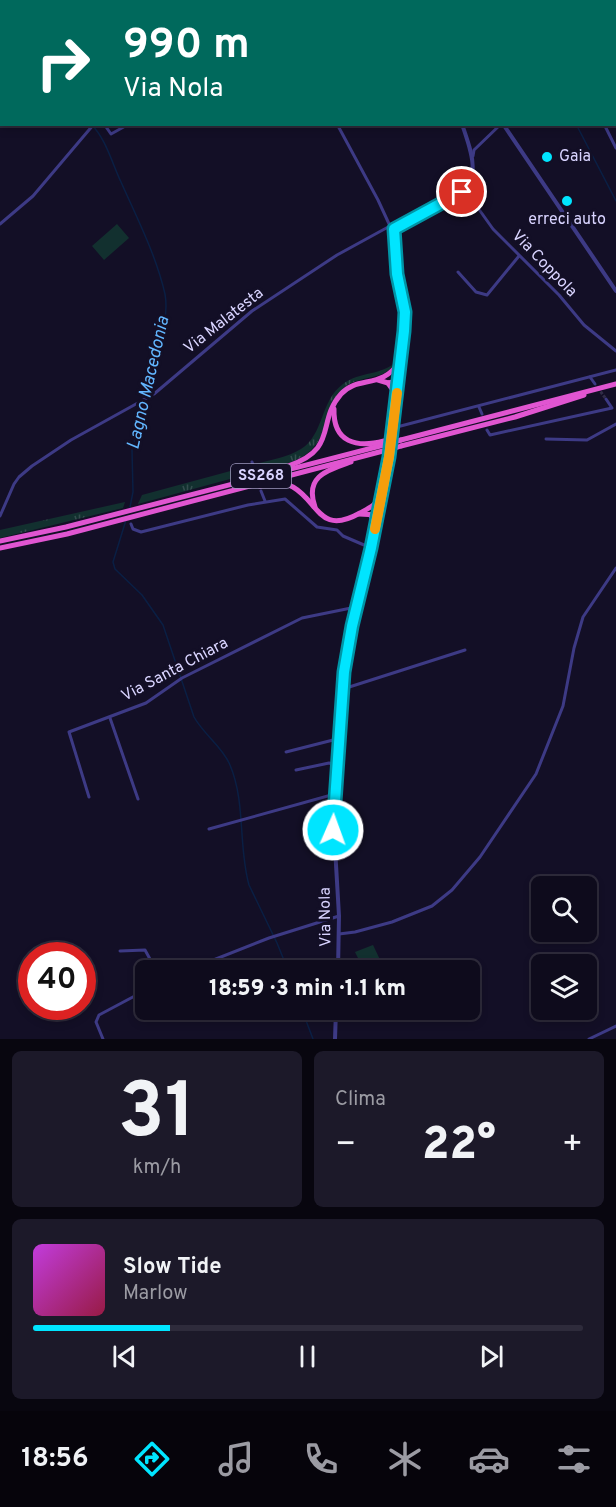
<!DOCTYPE html>
<html lang="it">
<head>
<meta charset="utf-8">
<style>
  body { margin:0; font-family:Overpass,sans-serif; background:#1c1929; color:#f1f3f6; height:100vh; display:flex; flex-direction:column; font-size:22px; white-space:nowrap }
  * { box-sizing:border-box; margin:0 }
  p { font-size:20px; color:#9b9ba3 }
  .icon { flex:none; width:33px; height:33px; fill:none; stroke:currentColor; stroke-width:2; stroke-linecap:round; stroke-linejoin:round }
  .map { position:relative; height:1039px; overflow:hidden }
  .panel { display:flex; flex-direction:column; gap:12px; padding:12px; background:#08060f; flex:1 }
  .panel>* { flex:none }
  .top-card { position:absolute; left:0px; top:0px; width:616px; height:126px; box-shadow:0 3px 9px #0003,0 0 0 2px #2e2b3b; background:#00695c; color:#fff; overflow:hidden }
  .tools { position:absolute; left:531px; top:876px; display:grid; gap:12px }
  .tools a { display:grid; place-items:center; width:66px; height:66px; border-radius:9px; background:#0e0b1c; box-shadow:0 3px 9px #0003,0 0 0 2px #2e2b3b; font-size:30px }
  .speed { position:absolute; left:18px; top:942px; display:flex; gap:12px; font-size:30px; font-weight:700; text-align:center }
  .speed>* { display:grid; place-content:center; width:78px; height:78px; border-radius:50%; background:#0e0b1c; box-shadow:0 3px 9px #0003,0 0 0 2px #2e2b3b; line-height:1 }
  .speed .limit { border:9px solid #d22; background:#fff; color:#111 }
  .pin { position:absolute; display:grid; place-items:center; width:51px; height:51px; color:#fff; margin:-26px; border:3px solid #fff; border-radius:50%; box-shadow:0 2px 6px #0007 }
  .me { position:absolute; width:66px; margin:-33px; rotate:2deg; stroke-linejoin:round; filter:drop-shadow(0 0 4px #0008) }
  .turn { display:flex; align-items:center; gap:21px; height:126px; padding:0 24px; font-size:27px }
  .turn .icon { width:78px; height:78px; stroke-width:2.5 }
  .turn b { display:block; font-size:42px; line-height:51px }
  .big { font-size:45px; font-weight:800; line-height:1.1 }
  .panel .widget { flex:1; display:flex; flex-direction:column; justify-content:center; gap:9px; min-width:0; padding:0 21px; border-radius:9px; background:#1c1929 }
  .panel .dial { align-items:center; gap:0 }
  .dial b { font-size:78px; line-height:1 }
  .song { display:flex; align-items:center; gap:18px }
  .cover { width:72px; height:72px; border-radius:9px; background:linear-gradient(135deg,hsl(290 70% 55%),hsl(340 70% 35%)) }
  .played { height:6px; border-radius:3px; background:linear-gradient(90deg,#00e5ff 25%,#2e2b3b 25%) }
  .keys { display:flex; justify-content:space-around; direction:ltr }
  .heat { display:flex; justify-content:space-between; align-items:center; font-size:33px; direction:ltr }
  .panel .tiles { flex:1; display:grid; gap:12px; grid-template-columns:1fr 1fr }
  .widget:last-child { grid-column:span 2 }
  .trip { position:absolute; left:135px; top:960px; width:345px; height:60px; border-radius:9px; background:#0e0b1c; box-shadow:0 3px 9px #0003,0 0 0 2px #2e2b3b; font-weight:800; line-height:60px; text-align:center }
  .tabs { display:flex; height:96px; justify-content:space-around; align-items:center; background:#06040b; color:#9b9ba3 }
  .tabs .icon { width:42px; height:42px }
  .tabs .on { color:#00e5ff }
  .tabs b { font-size:27px; color:#f1f3f6 }
  .map>svg:first-child { display:block }
  .grass { fill:url(#grass-tufts) }
  .pitch { fill:#12302f }
  .lines { fill:none; stroke-linecap:round; stroke-linejoin:round }
  .stream { stroke:#0a1f44; stroke-width:1.5 }
  .minor-tunnel { stroke:#312d47; stroke-width:3; stroke-dasharray:3 1.5; stroke-linecap:butt }
  .minor { stroke:#3d3a85; stroke-width:3 }
  .tertiary { stroke:#3d3a85; stroke-width:4 }
  .trunk { stroke:#e055d1; stroke-width:5 }
  .trunk-bridge { stroke:#e055d1; stroke-width:5 }
  .route-casing { stroke:#0095a6; stroke-width:15 }
  .route { stroke:#00e5ff; stroke-width:10 }
  .slow { stroke:#f59e0b; stroke-width:10 }
  .poi-dot { fill:#00e5ff; stroke:#130f26; stroke-width:2 }
  .labels { text-anchor:middle; dominant-baseline:central; stroke-width:6; stroke-linejoin:round; paint-order:stroke }
  .shield { fill:#130f26; stroke:#9e99be; stroke-width:1.5 }
  .shield-label { font-size:15px; font-weight:bold; fill:#d9d4ff }
  .poi-label { font-size:16px; fill:#d9d4ff; stroke:#130f26; text-anchor:start }
  .street-label { font-size:16px; fill:#d9d4ff; stroke:#130f26 }
  .water-label { font-size:18px; font-style:italic; fill:#62b6ff; stroke:#130f26 }
</style>
</head>
<body>
<div class="map">
<svg width="616" height="1039" viewBox="0 0 616 1039">
  <defs>
    <pattern id="grass-tufts" width="24" height="20" patternUnits="userSpaceOnUse" patternTransform="scale(1.5)"><rect width="24" height="20" fill="#12302f"/><path d="M3 7l-1-3M5 7V3M7 7l1-3M15 17l-1-3M17 17v-4M19 17l1-3" fill="none" stroke="#344d4e"/></pattern>
  </defs>
  <rect width="100%" height="100%" fill="#130f26"/>
  <g class="grass">
    <path d="M 397,361 C 385,382 361,374 345,387 C 334,395 331,406 327,419 C 317,459 295,462 258,471 L 256,464 C 271,460 288,457 301,449 C 324,435 320,401 343,384 C 360,371 382,376 397,361 Z"/>
    <polygon points="249,466 252,473 138,504 142,495"/>
    <polygon points="125,502 123,508 0,538 0,530"/>
    <polygon points="373,945 382,964 364,970 355,952"/>
  </g>
  <polygon class="pitch" points="117,224 129,238 104,260 92,246"/>
  <g class="lines">
    <g class="stream">
      <polyline points="434,0 435,2"/>
      <path d="M 91,124 C 106,139 112,163 121,182 C 137,218 156,255 165,294 C 167,305 166,315 164,326 L 132,450 L 133,492 L 130,507"/>
      <polyline points="576,124 616,201"/>
      <path d="M 126,520 L 113,562 L 115,569 L 142,595 L 163,625 L 194,717 C 204,735 223,747 230,765 C 246,803 238,846 249,885 L 277,943 L 288,970"/>
      <polyline points="302,1010 313,1039"/>
    </g>
    <polyline class="minor-tunnel" points="598,388 606,399"/>
    <g class="minor">
      <polyline points="16,0 17,2"/>
      <polyline points="272,0 273,2"/>
      <polyline points="229,2 230,0"/>
      <polyline points="615,56 616,55"/>
      <polyline points="615,114 616,113"/>
      <polyline points="104,124 111,134 129,124"/>
      <polyline points="337,124 378,200 390,226"/>
      <polyline points="604,124 616,148"/>
      <polyline points="473,156 474,150 501,124"/>
      <polyline points="470,183 478,208 493,229 559,295 584,325 616,351"/>
      <polyline points="0,224 33,196 94,124"/>
      <polyline points="458,272 476,292 487,295 519,256"/>
      <polyline points="590,377 595,384"/>
      <polyline points="479,407 482,414"/>
      <polyline points="393,428 616,370"/>
      <polyline points="487,430 490,435 612,408 606,399"/>
      <polyline points="546,439 587,440 616,424"/>
      <polyline points="252,462 255,471"/>
      <polyline points="261,491 265,501"/>
      <polyline points="0,516 14,484 19,477 32,466 71,440 154,394 252,311 337,255 390,226 394,229"/>
      <polyline points="131,524 133,529 141,532 248,505 285,499 317,527 337,530 343,536 371,548"/>
      <polyline points="343,689 465,650"/>
      <polyline points="110,718 138,799"/>
      <polyline points="286,752 341,738"/>
      <polyline points="296,770 329,763 339,766"/>
      <polyline points="89,797 69,732 146,703 182,678 302,618 356,607"/>
      <polyline points="209,829 335,794"/>
      <polyline points="339,934 355,932 392,922 432,906 452,890 480,857 536,774 563,706 574,648 583,617 616,568"/>
      <polyline points="120,951 145,950 156,970"/>
      <polyline points="188,970 269,938 339,916"/>
      <polyline points="103,1039 96,1022 99,1015 146,990"/>
      <polyline points="589,1039 616,1026"/>
    </g>
    <g class="tertiary">
      <polyline points="418,0 419,2"/>
      <polyline points="503,124 616,291"/>
      <path d="M 338,970 L 339,916 L 333,813 L 339,766 L 344,672 L 352,626 L 371,548 L 389,457 L 404,331 L 405,312 L 397,275 L 394,229 L 454,197 C 484,179 471,152 462,124"/>
      <polyline points="335,1039 336,1010"/>
    </g>
    <g class="trunk">
      <polyline points="378,380 388,383 398,381"/>
      <polyline points="388,383 397,396"/>
      <path d="M 334,409 C 333,443 357,448 384,441"/>
      <polyline points="401,440 616,384"/>
      <polyline points="401,446 515,417 584,395"/>
      <path d="M 288,466 C 339,449 316,422 341,394 C 358,375 382,390 400,361"/>
      <path d="M 260,486 C 271,483 283,482 293,487 C 319,502 319,536 360,513 C 369,508 376,505 381,496"/>
      <path d="M 315,507 C 304,476 328,470 351,462"/>
      <polyline points="359,514 378,515"/>
      <polyline points="371,516 376,524"/>
      <polyline points="0,541 66,527 384,445"/>
      <polyline points="0,548 67,534 383,451"/>
    </g>
    <g class="trunk-bridge">
      <polyline points="384,445 401,440"/>
      <polyline points="383,452 401,446"/>
    </g>
  </g>
  <g class="lines">
    <defs>
      <polyline id="route" points="333,830 344,672 352,626 371,548 389,457 404,331 405,312 397,274 394,229 462,192"/>
    </defs>
    <use href="#route" class="route-casing"/>
    <use href="#route" class="route"/>
    <polyline class="slow" points="375,529 389,457 397,393"/>
  </g>
  <g class="poi-dot">
    <circle cx="547" cy="157" r="6"/>
    <circle cx="567" cy="201" r="6"/>
  </g>
  <g class="labels">
    <rect class="shield" x="231" y="464" width="60" height="24" rx="4.5"/>
    <g class="shield-label">
      <text x="261" y="476">SS268</text>
    </g>
    <g class="poi-label">
      <text x="559" y="157">Gaia</text>
      <text x="567" y="220" text-anchor="middle">erreci auto</text>
    </g>
    <g class="street-label">
      <text transform="translate(544 264) rotate(46)">Via Coppola</text>
      <text transform="translate(224 321) rotate(-38)">Via Malatesta</text>
      <text transform="translate(175 670) rotate(-28)">Via Santa Chiara</text>
      <text transform="translate(326 917) rotate(-91)">Via Nola</text>
    </g>
    <g class="water-label">
      <text transform="translate(149 383) rotate(-77)">Lagno Macedonia</text>
    </g>
  </g>
</svg>
<div class="tools">
<a><svg class="icon" aria-label="search" viewBox="0 0 24 24"><circle cx="10" cy="10" r="6"/><path d="M15 15l6 6"/></svg></a>
<a><svg class="icon" aria-label="layers" viewBox="0 0 24 24"><path d="M12 4l9 5-9 5-9-5zM3 14l9 5 9-5"/></svg></a>
</div>
<div class="speed"><div class="limit">40</div></div>
<div class="pin" style="left:462px;top:192px;background:#d93025"><svg class="icon" aria-label="arrive" viewBox="0 0 24 24"><path d="M6 21V4h12l-3 4 3 4H6"/></svg></div>
<svg class="me" style="left:333px;top:830px" viewBox="-20 -20 40 40"><circle r="17" fill="#00e5ff" stroke="#fff" stroke-width="3"/><path d="M0-11L8 9 0 5-8 9z" fill="#fff"/></svg>
<div class="trip">18:59 · 3 min · 1.1 km</div>
<div class="top-card">
<div class="turn"><svg class="icon" aria-label="right" viewBox="0 0 24 24"><path d="M7 20v-9h11M14 6l5 5-5 5"/></svg><div><b>990 m</b>Via Nola</div></div>
</div>
</div>
<section class="panel">
<div class="tiles">
<div class="widget dial"><b>31</b><p>km/h</p></div>
<div class="widget"><p>Clima</p>
<div class="heat"><a>−</a><b class="big">22°</b><a>+</a></div>
</div>
<div class="widget">
<div class="song"><i class="cover"></i><div><b>Slow Tide</b><p>Marlow</p></div></div>
<div class="played"></div>
<div class="keys"><svg class="icon" aria-label="previous" viewBox="0 0 24 24"><path d="M18 5L8 12l10 7zM5 5v14"/></svg><svg class="icon" aria-label="pause" viewBox="0 0 24 24"><path d="M8 5v14M16 5v14"/></svg><svg class="icon" aria-label="next" viewBox="0 0 24 24"><path d="M6 5l10 7-10 7zM19 5v14"/></svg></div>
</div>
</div>
</section>
<nav class="tabs">
<b>18:56</b>
<svg class="icon on" aria-label="directions" viewBox="0 0 24 24"><path d="M12 3l9 9-9 9-9-9zM9 14v-3h6M13 9l2 2-2 2"/></svg>
<svg class="icon" aria-label="music" viewBox="0 0 24 24"><path d="M9 18V5l10-2v13"/><circle cx="6" cy="18" r="3"/><circle cx="16" cy="16" r="3"/></svg>
<svg class="icon" aria-label="phone" viewBox="0 0 24 24"><path d="M5 4h4l2 5-3 2q2 4 5 5l2-3 5 2v4C11 20 4 13 5 4z"/></svg>
<svg class="icon" aria-label="climate" viewBox="0 0 24 24"><path d="M12 3v18M4 7l16 10M4 17L20 7"/></svg>
<svg class="icon" aria-label="car" viewBox="0 0 24 24"><path d="M5 17H2v-5l4-1 3-4h7l3 4 3 1v5h-3M9 17h6M6 11h13"/><circle cx="7" cy="17" r="2"/><circle cx="17" cy="17" r="2"/></svg>
<svg class="icon" aria-label="filters" viewBox="0 0 24 24"><path d="M4 7h16M4 17h16"/><circle cx="9" cy="7" r="2"/><circle cx="15" cy="17" r="2"/></svg>
</nav>
</body>
</html>
